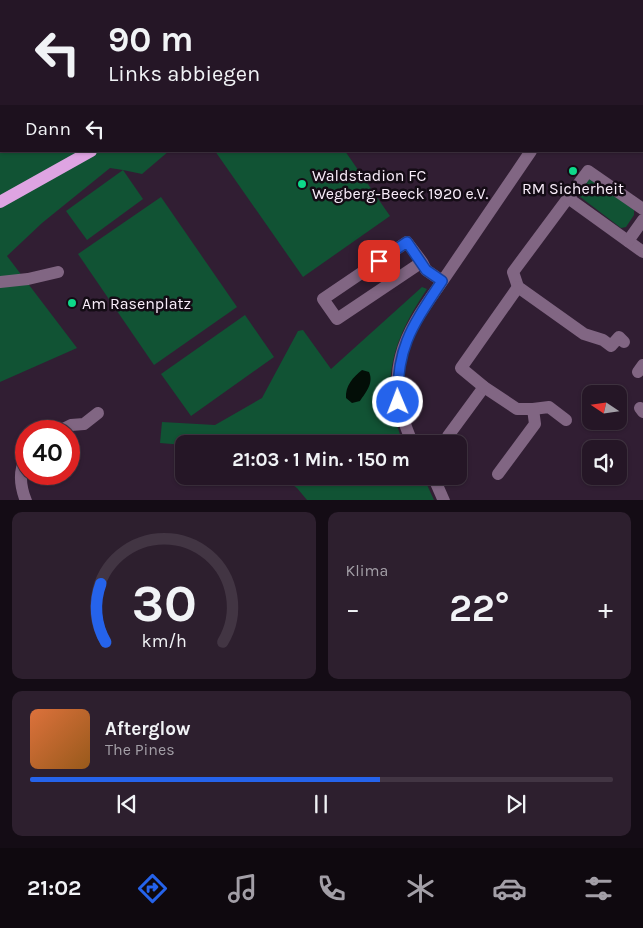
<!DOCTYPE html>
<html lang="de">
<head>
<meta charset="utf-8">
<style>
  body { margin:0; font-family:Karla,sans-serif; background:#2d1f2e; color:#f1f3f6; height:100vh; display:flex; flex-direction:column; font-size:19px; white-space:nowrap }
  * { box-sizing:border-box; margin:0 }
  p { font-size:16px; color:#a39fa7 }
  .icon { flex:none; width:28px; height:28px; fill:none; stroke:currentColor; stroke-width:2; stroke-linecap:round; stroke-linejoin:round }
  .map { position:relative; height:500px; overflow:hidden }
  .sheet { display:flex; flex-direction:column; gap:12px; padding:12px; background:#140c15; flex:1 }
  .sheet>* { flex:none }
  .top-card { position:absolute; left:0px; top:0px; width:644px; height:152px; box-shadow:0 1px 4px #0004,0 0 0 1px #423543; background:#251626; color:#f1f3f6; overflow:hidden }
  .needle { width:32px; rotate:283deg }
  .controls { position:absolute; left:582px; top:385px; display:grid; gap:10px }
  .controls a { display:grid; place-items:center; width:45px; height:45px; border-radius:10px; background:#251626; box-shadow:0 1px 4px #0004,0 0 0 1px #423543; font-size:25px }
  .speed { position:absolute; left:15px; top:420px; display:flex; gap:10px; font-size:25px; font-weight:700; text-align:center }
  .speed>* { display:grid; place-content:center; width:65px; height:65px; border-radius:50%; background:#251626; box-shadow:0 1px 4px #0004,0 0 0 1px #423543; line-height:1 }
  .speed .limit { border:8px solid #d22; background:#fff; color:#111 }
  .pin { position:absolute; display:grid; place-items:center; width:42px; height:42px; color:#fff; margin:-21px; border-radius:10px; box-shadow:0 2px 8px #0006 }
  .me { position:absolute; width:55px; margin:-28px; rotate:359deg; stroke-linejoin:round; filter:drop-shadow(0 0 4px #0008) }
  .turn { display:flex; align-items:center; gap:18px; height:105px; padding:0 25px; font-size:22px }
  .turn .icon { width:65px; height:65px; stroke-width:2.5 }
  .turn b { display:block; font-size:35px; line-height:42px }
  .then { display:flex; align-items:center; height:48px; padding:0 25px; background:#0003; gap:10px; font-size:19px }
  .big { font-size:38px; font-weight:700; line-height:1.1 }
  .sheet .tile { flex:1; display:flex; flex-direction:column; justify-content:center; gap:8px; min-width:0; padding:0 18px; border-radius:10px; background:#2d1f2e }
  .sheet .dial { align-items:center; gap:0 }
  .dial svg { height:130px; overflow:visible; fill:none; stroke:#423543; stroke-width:7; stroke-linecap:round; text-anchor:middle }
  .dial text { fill:#f1f3f6; stroke:none }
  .song { display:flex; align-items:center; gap:15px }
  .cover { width:60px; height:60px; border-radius:8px; background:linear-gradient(135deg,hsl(20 70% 55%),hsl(30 70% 35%)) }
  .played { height:5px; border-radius:2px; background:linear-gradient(90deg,#2563eb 60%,#423543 60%) }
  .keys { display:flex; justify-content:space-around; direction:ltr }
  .heat { display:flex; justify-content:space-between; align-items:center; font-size:28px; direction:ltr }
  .sheet .tiles { flex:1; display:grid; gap:12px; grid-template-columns:1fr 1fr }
  .tile:last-child { grid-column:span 2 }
  .trip { position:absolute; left:175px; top:435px; width:292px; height:50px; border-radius:10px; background:#251626; box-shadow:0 1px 4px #0004,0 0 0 1px #423543; font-weight:700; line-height:50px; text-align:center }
  .tab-bar { display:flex; height:80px; justify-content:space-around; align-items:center; background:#0f090f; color:#a39fa7 }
  .tab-bar .icon { width:35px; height:35px }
  .tab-bar .selected { color:#2563eb }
  .tab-bar b { font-size:22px; color:#f1f3f6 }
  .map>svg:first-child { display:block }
  .green { fill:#115334 }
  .water { fill:#030e07 }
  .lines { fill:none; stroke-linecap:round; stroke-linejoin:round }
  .minor { stroke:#816683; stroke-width:12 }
  .major { stroke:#dea4e2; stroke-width:12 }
  .route-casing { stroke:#184099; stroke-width:12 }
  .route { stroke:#2563eb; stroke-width:9 }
  .poi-dot { fill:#0dd98a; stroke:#140c15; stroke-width:2 }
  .labels { text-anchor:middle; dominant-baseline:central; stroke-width:5; stroke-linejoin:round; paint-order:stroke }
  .poi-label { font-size:16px; fill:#f9edfa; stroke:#140c15; text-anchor:start }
</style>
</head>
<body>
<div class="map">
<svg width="643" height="501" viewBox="0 0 643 501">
  <rect width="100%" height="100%" fill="#311e33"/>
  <g class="green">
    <polygon points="0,0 75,1 1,1 1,151 169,151 142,174 123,170 143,199 87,240 66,211 123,170 110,168 42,223 7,256 77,348 0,382"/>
    <polygon points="79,0 321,0 80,1"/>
    <polygon points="215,151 345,151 390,216 303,277"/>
    <polygon points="591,179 634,210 634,215 626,227 621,228 579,196 578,192 587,180"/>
    <polygon points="161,197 237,307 154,365 78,254"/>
    <path d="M 422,287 L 427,289 C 392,341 378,384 404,444 L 184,445 L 160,443 L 162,422 L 215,425 L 262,398 L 298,331 L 303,330 L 331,369 Z"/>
    <polygon points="245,315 274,357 191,416 161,374"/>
    <polygon points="280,476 423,476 434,500 307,500 297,488"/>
  </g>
  <path class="water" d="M 362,370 L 369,372 C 374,383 366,392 360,401 L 352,403 L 346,398 C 345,386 353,377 362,370 Z"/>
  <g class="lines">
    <g class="minor">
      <polyline points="642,17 643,17"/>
      <polyline points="642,88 643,88"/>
      <polyline points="568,198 513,272 518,287 584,334 603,340 611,346 619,337 624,342"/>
      <polyline points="643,209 588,171 568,198 643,252"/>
      <polyline points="628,241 643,220"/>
      <polyline points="422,262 337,319 323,299 407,242 422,262 426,270 442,281"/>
      <polyline points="0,282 28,279 58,272"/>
      <polyline points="638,372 643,365"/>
      <polyline points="640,408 643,412"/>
      <polyline points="533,409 549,407 566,420"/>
      <polyline points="59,431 71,425 84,424 98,413"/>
      <polyline points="448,436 484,387"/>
      <path d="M 413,444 C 400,416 393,386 401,356 C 409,324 432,297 450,270 C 477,231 504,191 531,151"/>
      <polyline points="498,474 535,424 533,409 517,409 484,387 461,368 518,287"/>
      <polyline points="433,476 444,501"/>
      <path d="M 26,501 C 20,486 18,472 26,458"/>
    </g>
    <g class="major">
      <polyline points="354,1 356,0"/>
      <polyline points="0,202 91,151"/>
    </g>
  </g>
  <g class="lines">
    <defs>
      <path id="route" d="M 379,261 L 407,242 L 426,270 L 442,281 C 413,325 396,347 398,402"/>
    </defs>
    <use href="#route" class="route-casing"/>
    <use href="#route" class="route"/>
  </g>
  <g class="poi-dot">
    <circle cx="573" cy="171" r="5"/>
    <circle cx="302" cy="184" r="5"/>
    <circle cx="72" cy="303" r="5"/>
  </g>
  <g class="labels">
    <g class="poi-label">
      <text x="312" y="175">Waldstadion FC<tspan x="312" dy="18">Wegberg-Beeck 1920 e.V.</tspan></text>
      <text x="573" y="188" text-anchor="middle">RM Sicherheit</text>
      <text x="82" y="303">Am Rasenplatz</text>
    </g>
  </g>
</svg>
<div class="controls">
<a><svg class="needle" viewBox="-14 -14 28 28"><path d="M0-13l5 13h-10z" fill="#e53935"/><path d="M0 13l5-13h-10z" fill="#a39fa7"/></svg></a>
<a><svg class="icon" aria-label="sound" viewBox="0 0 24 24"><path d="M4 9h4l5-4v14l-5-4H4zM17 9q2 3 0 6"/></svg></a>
</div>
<div class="speed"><div class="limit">40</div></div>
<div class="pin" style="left:379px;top:261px;background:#d93025"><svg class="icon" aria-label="arrive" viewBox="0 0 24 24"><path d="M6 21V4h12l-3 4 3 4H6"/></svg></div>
<svg class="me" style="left:398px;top:402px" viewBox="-20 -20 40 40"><circle r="17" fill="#2563eb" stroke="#fff" stroke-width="3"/><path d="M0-11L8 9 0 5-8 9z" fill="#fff"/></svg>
<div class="trip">21:03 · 1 Min. · 150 m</div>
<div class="top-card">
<div class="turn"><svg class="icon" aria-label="left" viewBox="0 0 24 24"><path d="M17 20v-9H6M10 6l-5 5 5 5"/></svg><div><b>90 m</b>Links abbiegen</div></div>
<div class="then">Dann<svg class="icon" aria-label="left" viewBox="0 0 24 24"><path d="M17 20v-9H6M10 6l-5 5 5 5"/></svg></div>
</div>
</div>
<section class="sheet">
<div class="tiles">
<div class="tile dial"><svg viewBox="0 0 100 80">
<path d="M14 69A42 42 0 1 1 86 69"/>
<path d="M14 69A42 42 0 0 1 11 33" stroke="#2563eb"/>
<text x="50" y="56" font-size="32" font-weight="700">30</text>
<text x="50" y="72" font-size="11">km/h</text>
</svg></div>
<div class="tile"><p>Klima</p>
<div class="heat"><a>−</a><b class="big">22°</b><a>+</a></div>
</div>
<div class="tile">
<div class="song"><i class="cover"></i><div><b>Afterglow</b><p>The Pines</p></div></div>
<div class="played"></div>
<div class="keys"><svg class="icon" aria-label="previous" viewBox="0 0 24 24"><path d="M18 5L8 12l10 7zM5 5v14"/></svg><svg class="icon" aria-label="pause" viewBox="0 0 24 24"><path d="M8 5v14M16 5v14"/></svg><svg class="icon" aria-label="next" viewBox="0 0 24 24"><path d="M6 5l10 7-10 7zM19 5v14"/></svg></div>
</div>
</div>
</section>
<nav class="tab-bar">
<b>21:02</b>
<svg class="icon selected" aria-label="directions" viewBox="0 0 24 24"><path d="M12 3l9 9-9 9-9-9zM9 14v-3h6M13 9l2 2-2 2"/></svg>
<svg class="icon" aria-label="music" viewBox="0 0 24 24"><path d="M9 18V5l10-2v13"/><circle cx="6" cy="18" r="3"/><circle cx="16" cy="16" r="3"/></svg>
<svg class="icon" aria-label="phone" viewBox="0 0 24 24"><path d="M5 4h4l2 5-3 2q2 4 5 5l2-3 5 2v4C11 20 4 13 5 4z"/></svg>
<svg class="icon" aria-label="climate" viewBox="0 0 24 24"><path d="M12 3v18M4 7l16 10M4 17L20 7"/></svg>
<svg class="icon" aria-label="car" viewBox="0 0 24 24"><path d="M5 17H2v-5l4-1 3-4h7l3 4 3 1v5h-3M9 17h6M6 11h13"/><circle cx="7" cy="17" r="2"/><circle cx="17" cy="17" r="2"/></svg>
<svg class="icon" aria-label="filters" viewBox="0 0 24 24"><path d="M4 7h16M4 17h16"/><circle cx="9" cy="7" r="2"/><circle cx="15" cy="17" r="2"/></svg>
</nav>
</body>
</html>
